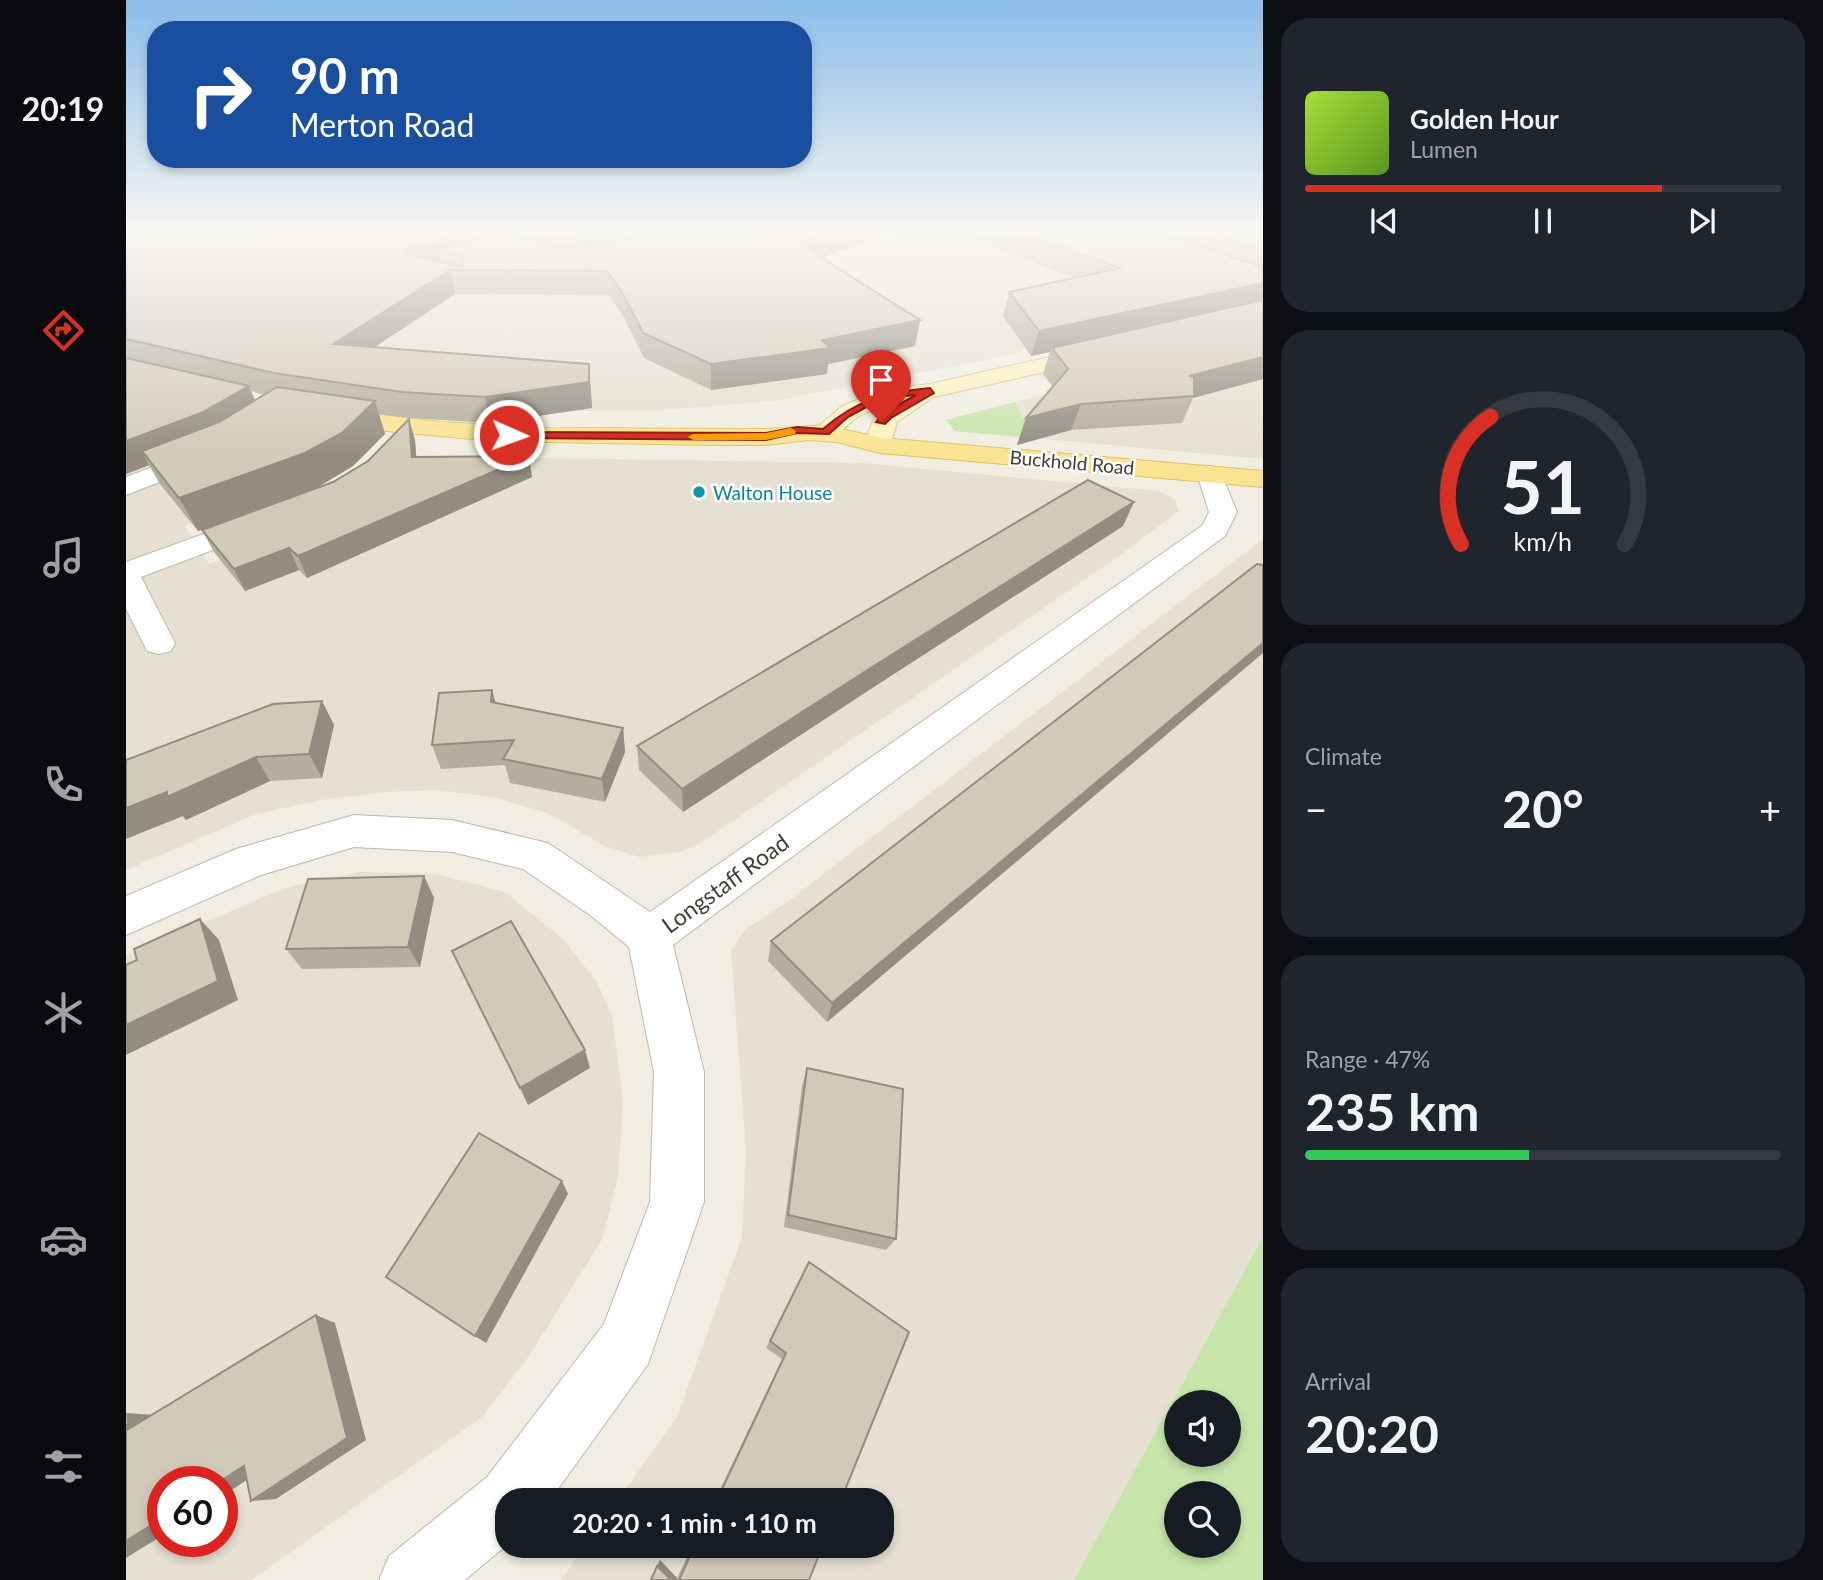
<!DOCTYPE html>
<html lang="en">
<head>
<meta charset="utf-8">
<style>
  body { margin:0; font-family:Lato,sans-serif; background:#20242c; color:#f1f3f6; height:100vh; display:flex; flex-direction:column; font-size:26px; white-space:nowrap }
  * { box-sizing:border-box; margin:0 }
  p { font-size:23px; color:#9ea1a6 }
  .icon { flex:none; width:38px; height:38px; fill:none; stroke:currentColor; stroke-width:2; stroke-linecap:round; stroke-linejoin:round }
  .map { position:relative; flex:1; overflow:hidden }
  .details { display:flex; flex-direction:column; gap:18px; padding:18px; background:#0d0f14; width:560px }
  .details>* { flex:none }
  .banner { position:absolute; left:21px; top:21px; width:665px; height:147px; border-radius:28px; box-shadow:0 4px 10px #0003; background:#1a4fa0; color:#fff; overflow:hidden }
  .tools { position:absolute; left:1038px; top:1390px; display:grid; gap:14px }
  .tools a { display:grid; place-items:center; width:77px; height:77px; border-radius:50%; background:#171b24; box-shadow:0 4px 10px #0003; font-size:35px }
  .speed { position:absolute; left:21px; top:1466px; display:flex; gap:14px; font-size:35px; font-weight:700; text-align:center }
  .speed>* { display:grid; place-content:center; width:91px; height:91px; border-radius:50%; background:#171b24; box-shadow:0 4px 10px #0003; line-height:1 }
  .speed .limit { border:10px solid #d22; background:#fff; color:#111 }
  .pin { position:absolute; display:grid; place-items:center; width:60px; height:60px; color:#fff; margin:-72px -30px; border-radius:50% 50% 50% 0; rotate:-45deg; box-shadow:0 0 7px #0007 }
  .pin .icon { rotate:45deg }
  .me { position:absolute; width:77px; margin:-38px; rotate:92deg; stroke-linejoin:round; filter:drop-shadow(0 0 5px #0008) }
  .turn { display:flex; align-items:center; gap:24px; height:147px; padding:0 28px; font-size:32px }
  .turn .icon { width:91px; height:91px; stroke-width:2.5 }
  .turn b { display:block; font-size:49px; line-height:60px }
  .big { font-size:52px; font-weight:700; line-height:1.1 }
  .details .widget { flex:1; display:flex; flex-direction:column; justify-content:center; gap:10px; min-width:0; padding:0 24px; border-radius:28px; background:#20242c }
  .details .dial { align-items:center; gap:0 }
  .dial svg { height:182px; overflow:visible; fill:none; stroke:#363941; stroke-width:7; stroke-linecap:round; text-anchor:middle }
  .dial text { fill:#f1f3f6; stroke:none }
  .song { display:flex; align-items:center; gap:21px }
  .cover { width:84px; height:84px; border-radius:10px; background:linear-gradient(135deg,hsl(80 70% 55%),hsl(90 70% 35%)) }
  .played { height:7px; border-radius:4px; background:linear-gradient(90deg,#d93025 75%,#363941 75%) }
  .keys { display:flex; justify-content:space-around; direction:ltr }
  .heat { display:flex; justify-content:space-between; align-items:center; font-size:38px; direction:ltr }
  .charge { height:10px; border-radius:5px; background:linear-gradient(90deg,#34c759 47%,#363941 0) }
  .trip { position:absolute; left:369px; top:1488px; width:399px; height:70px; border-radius:28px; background:#171b24; box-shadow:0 4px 10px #0003; font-weight:700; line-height:70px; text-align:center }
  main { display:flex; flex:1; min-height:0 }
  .tab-bar { display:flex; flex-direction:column; width:126px; justify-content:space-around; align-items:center; background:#090b0e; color:#9ea1a6 }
  .tab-bar .icon { width:49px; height:49px }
  .tab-bar .current { color:#d93025 }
  .tab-bar b { font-size:32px; color:#f1f3f6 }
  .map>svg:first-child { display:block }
  .residential { fill:#e5e0d1; fill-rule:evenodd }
  .green { fill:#c7e5ab; fill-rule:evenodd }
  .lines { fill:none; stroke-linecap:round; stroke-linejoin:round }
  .lane-casing { stroke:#bfb8a8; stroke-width:2 }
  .street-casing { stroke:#bfb8a8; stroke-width:2 }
  .secondary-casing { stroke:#d0c493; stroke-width:2 }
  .primary-casing { stroke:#dfc262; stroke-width:2 }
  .lane { fill:#fff; fill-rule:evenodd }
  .street { fill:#fff; fill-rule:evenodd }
  .secondary { fill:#fdf2c0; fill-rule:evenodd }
  .primary { fill:#fbe491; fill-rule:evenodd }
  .wall { fill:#b5ae9e; fill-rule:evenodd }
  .shaded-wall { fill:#938d81 }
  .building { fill:#d2cab8; stroke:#938d81; stroke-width:2 }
  .route { fill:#d93025; stroke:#8d1f18; stroke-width:2 }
  .slow { fill:#f59e0b }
  .culture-dot { fill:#0f9aa8; stroke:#fff; stroke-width:2.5 }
  .labels { text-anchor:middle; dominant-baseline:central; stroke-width:5; stroke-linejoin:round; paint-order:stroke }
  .far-street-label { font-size:19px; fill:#423d33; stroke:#fff }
  .far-culture-label { font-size:19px; fill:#0d838f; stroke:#fff; text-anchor:start }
  .street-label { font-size:23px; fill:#423d33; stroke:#fff }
</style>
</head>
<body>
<main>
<nav class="tab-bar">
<b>20:19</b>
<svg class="icon current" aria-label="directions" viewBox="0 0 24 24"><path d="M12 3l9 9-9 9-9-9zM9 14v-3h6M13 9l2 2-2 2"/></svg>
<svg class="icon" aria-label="music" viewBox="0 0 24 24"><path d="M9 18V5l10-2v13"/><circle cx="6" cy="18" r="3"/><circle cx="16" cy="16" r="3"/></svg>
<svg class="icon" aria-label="phone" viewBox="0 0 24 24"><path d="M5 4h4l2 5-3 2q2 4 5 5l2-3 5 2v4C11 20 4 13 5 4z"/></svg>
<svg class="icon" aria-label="climate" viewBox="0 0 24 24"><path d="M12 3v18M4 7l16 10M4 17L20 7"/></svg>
<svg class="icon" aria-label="car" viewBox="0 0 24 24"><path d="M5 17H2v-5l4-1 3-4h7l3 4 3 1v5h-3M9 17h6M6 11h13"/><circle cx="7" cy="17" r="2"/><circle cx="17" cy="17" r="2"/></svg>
<svg class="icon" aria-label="filters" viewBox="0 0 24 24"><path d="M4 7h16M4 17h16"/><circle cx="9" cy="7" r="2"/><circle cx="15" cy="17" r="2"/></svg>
</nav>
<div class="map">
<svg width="1137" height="1580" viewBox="0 0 1137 1580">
  <rect width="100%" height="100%" fill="#f1ede2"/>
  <g class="residential">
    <polygon points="131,234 352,249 600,234 944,234 1018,322 855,361 647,401 525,411 364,411 0,257"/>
    <polygon points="1137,337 1137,459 829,431 820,420"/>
    <polygon points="0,398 203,475 59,526 83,564 264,491 294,456 736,463 1033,491 1048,499 1053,511 996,554 575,843 554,852 513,857 478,846 422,813 366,797 312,790 260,792 195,800 130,814 0,870"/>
    <polygon points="1137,539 1137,1237 948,1580 435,1580 460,1545 756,1545 756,1500 492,1500 551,1417 616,1237 620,1151 605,950 620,929 661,902"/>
    <path d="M 235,872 L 310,874 L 379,892 L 436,938 L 471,982 L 486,1016 L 497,1102 L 492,1177 L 477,1238 L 401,1359 L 356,1417 L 125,1580 L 0,1580 L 0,955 L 162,887 ZM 37,1482 L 96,1482 L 96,1542 L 37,1542 Z"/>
  </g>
  <g class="green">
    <polygon points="889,402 906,438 829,431 820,420"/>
    <path d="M 1137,1237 L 1137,1580 L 948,1580 ZM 1050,1402 L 1102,1402 L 1102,1454 L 1050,1454 ZM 1050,1493 L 1102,1493 L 1102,1545 L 1050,1545 Z"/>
  </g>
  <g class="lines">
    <defs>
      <polygon id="lane" points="745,234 760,234 775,243 765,246"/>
      <g id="street">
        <polygon points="76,448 85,450 89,456 85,462 0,495 0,477"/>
        <polygon points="1084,466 1093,468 1111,512 1099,536 547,945 578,1072 578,1202 522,1364 424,1500 382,1500 382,1544 339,1580 253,1580 263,1556 361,1477 478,1324 524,1202 528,1072 503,947 464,915 397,869 326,852 228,847 135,875 0,935 0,896 110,849 228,815 326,820 422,843 524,912 1077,525 1083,512 1071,474 1075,468"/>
        <polygon points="130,515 140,518 144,524 140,530 15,577 49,643 45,651 33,654 21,651 0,609 0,562"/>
      </g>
      <path id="secondary" d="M 972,346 L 980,348 L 983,353 L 980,358 L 808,397 L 771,422 L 763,450 L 745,450 L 741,445 C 742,426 749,413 765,403 C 755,408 743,411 733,416 C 718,426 710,442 690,437 L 686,432 L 716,406 L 759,389 L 804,384 Z"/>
      <polygon id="primary" points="206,409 314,422 422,428 640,429 697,425 756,438 1137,471 1137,487 754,453 711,442 683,440 640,445 585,445 368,441 260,431 197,421 194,416 197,411"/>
    </defs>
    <use href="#lane" class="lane-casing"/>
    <use href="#street" class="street-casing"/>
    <use href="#secondary" class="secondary-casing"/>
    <use href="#primary" class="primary-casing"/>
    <use href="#lane" class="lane"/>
    <use href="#street" class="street"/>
    <use href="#secondary" class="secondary"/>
    <use href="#primary" class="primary"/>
  </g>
  <g class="wall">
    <path d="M 0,234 L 360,234 L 360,236 L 364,235 L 360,234 L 749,234 L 748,239 L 695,258 L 794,320 L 789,346 L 702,364 L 701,374 L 585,390 L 518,358 L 499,319 L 483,295 L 329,294 L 249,347 L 463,364 L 466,408 L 364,423 L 283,418 L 253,414 L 259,434 L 227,466 L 192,487 L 72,531 L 34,484 L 23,465 L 0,474 ZM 401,235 L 402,239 L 394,237 ZM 125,391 L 138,395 L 129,400 Z"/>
    <polygon points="832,234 1137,234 1137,379 1067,398 1056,423 945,430 891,445 900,418 927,387 917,374 924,352 905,356 877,316 883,292 949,278"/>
    <polygon points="289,440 290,457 406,477 181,578 173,570 119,591 88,552 76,530 207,482"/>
    <polygon points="997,526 737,694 557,812 513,770 511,746"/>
    <polygon points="196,701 208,725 196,778 144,781 60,820 57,816"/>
    <polygon points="370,703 497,728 499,752 479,802 384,783 379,765 315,769 306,745"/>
    <polygon points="975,790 701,1022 642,961 645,941"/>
    <polygon points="298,876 308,898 294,967 176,969 160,949"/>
    <polygon points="681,1068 770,1239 760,1250 658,1227 676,1086"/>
    <polygon points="683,1262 715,1500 589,1500 656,1359 640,1348"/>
    <polygon points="567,1545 697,1545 683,1580 524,1580 534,1560 551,1578"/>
  </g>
  <g class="shaded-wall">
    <polygon points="329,234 360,234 362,247 313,251 315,263 279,253 281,249"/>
    <polygon points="386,234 401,234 401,235 387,239"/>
    <polygon points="445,234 541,234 447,256"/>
    <polygon points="699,234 749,234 748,239 670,266 672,243"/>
    <polygon points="324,270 329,294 215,369 207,344"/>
    <polygon points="1137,283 1137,305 926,348 924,352 905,356 913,331"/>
    <polygon points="794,320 789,346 702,364 701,374 585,390 585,364"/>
    <polygon points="1137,357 1137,379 1067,398 1068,396 1063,376"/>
    <polygon points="463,364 466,408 364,423 359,397"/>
    <polygon points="123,386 134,413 16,451 23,465 0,474 0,441"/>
    <polygon points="249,401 259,434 227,466 192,487 72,531 53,498"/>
    <polygon points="955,404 945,430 891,445 900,418"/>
    <polygon points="283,419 289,440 292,478 286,457"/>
    <polygon points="403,456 406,477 181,578 172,556"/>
    <polygon points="1008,502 997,526 737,694 557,812 556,789 743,669"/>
    <polygon points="163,548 173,570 119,591 108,569"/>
    <polygon points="1137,643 1137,653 701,1022 706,1003"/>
    <polygon points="366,690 373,714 365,702"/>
    <polygon points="196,701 208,725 196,778 183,754"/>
    <polygon points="497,728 499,752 479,802 476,779"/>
    <polygon points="130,757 144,781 60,820 57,816 0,839 0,808"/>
    <polygon points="298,876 308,898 294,967 282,947"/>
    <polygon points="74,919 93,940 112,1000 0,1055 0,1025"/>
    <polygon points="459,1050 464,1068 402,1105 394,1088"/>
    <polygon points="436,1181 442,1194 360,1343 349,1336"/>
    <polygon points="190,1315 209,1323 240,1440 150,1499 125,1501"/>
    <polygon points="0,1413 30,1415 1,1430"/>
    <polygon points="118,1466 143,1466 96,1496 96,1482 93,1482"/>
    <polygon points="37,1518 37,1535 0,1558 0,1541"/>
    <polygon points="534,1560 551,1578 551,1580 545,1580 531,1566"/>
  </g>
  <g class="building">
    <polygon points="0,234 329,234 281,249 279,253 334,267 337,264 337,257 313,251 366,234 383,234 428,247 476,245 516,234 699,234 672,243 794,320 696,340 704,348 585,364 517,333 497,294 481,271 324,270 207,344 463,364 463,382 359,397 276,392 148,373 0,339"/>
    <polygon points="900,234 1034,234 1137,267 1137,283 913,331 883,292 994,268"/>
    <polygon points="1086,234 1137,234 1137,250"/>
    <polygon points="1137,300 1137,357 1063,376 1068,377 1068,396 955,404 900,418 942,369 926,348"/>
    <polygon points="0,358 123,386 75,413 0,441"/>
    <polygon points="151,387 249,401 216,433 179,453 53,498 16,451 93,422"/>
    <polygon points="283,419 286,457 403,456 172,556 163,548 108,569 76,530 207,482 242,461"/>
    <polygon points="962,480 1008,502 743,669 556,789 511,746"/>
    <polygon points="1131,564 1137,565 1137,643 706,1003 645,941"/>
    <polygon points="366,690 365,702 497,728 476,779 377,759 388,740 306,745 313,693"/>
    <polygon points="196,701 183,754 130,757 41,797 41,792 0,808 0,760 147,704"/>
    <polygon points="298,876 282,947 160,949 182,879"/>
    <polygon points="74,919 92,981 0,1025 0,965 11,960 8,949"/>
    <polygon points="385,921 459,1050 394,1088 326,951"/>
    <polygon points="681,1068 777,1089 770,1239 662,1215"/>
    <polygon points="353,1133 436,1181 349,1336 260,1277"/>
    <polygon points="683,1262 783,1332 715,1500 591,1500 660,1353 644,1341"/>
    <polygon points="190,1315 221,1438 125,1501 118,1466 93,1482 37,1482 37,1518 0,1541 0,1424 1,1430"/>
    <polygon points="569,1545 697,1545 683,1580 553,1580"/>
    <polygon points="531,1566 545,1580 525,1580"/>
  </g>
  <linearGradient id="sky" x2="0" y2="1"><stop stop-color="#8bbcea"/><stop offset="0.51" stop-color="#f9f7f2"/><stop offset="1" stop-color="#f9f7f2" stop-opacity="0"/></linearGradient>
  <rect width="1137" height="455" fill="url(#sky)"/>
  <path class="route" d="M 804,388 L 808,393 L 765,418 L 759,424 L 750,422 L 757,413 L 790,395 L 768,397 L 744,405 L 722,417 L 703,434 L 671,433 L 640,440 L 383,438 L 378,435 L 383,432 L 640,433 L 671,427 L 697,429 C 730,400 761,392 804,388 Z"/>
  <polygon class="slow" points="665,428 670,431 669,434 640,440 567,440 562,437 567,434 640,433"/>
  <circle class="culture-dot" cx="573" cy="492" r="7"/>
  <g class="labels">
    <g class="far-street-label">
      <text transform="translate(946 462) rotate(5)">Buckhold Road</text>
    </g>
    <g class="far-culture-label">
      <text x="587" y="492">Walton House</text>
    </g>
    <g class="street-label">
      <text transform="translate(599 883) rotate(-36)">Longstaff Road</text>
    </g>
  </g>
</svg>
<div class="tools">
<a><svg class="icon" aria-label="sound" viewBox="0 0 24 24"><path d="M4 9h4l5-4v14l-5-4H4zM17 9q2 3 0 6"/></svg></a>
<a><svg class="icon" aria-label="search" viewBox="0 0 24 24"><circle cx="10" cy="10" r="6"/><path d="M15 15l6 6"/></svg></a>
</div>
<div class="speed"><div class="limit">60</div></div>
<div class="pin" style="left:755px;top:422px;background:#d93025"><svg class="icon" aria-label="arrive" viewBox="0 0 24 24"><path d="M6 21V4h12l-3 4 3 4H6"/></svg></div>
<svg class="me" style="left:383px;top:435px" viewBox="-20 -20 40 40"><circle r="17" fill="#d93025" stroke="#fff" stroke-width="3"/><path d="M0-11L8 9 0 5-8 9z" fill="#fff"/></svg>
<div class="trip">20:20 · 1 min · 110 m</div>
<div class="banner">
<div class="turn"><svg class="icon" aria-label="right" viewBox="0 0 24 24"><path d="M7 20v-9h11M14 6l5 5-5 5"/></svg><div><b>90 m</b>Merton Road</div></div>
</div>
</div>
<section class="details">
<div class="widget">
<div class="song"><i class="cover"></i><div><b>Golden Hour</b><p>Lumen</p></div></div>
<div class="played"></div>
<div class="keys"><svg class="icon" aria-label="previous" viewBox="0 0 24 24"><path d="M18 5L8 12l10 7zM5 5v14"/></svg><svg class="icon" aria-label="pause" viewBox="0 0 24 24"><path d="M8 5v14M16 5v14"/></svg><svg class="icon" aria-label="next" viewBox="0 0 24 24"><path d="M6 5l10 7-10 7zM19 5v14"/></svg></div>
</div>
<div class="widget dial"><svg viewBox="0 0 100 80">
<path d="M14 69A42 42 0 1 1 86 69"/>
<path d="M14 69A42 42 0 0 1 27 13" stroke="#d93025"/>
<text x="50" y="56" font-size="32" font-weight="700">51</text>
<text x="50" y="72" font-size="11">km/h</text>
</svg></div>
<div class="widget"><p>Climate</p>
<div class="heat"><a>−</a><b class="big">20°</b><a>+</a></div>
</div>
<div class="widget"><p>Range · 47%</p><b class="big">235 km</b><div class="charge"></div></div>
<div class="widget"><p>Arrival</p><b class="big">20:20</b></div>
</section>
</main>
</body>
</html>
